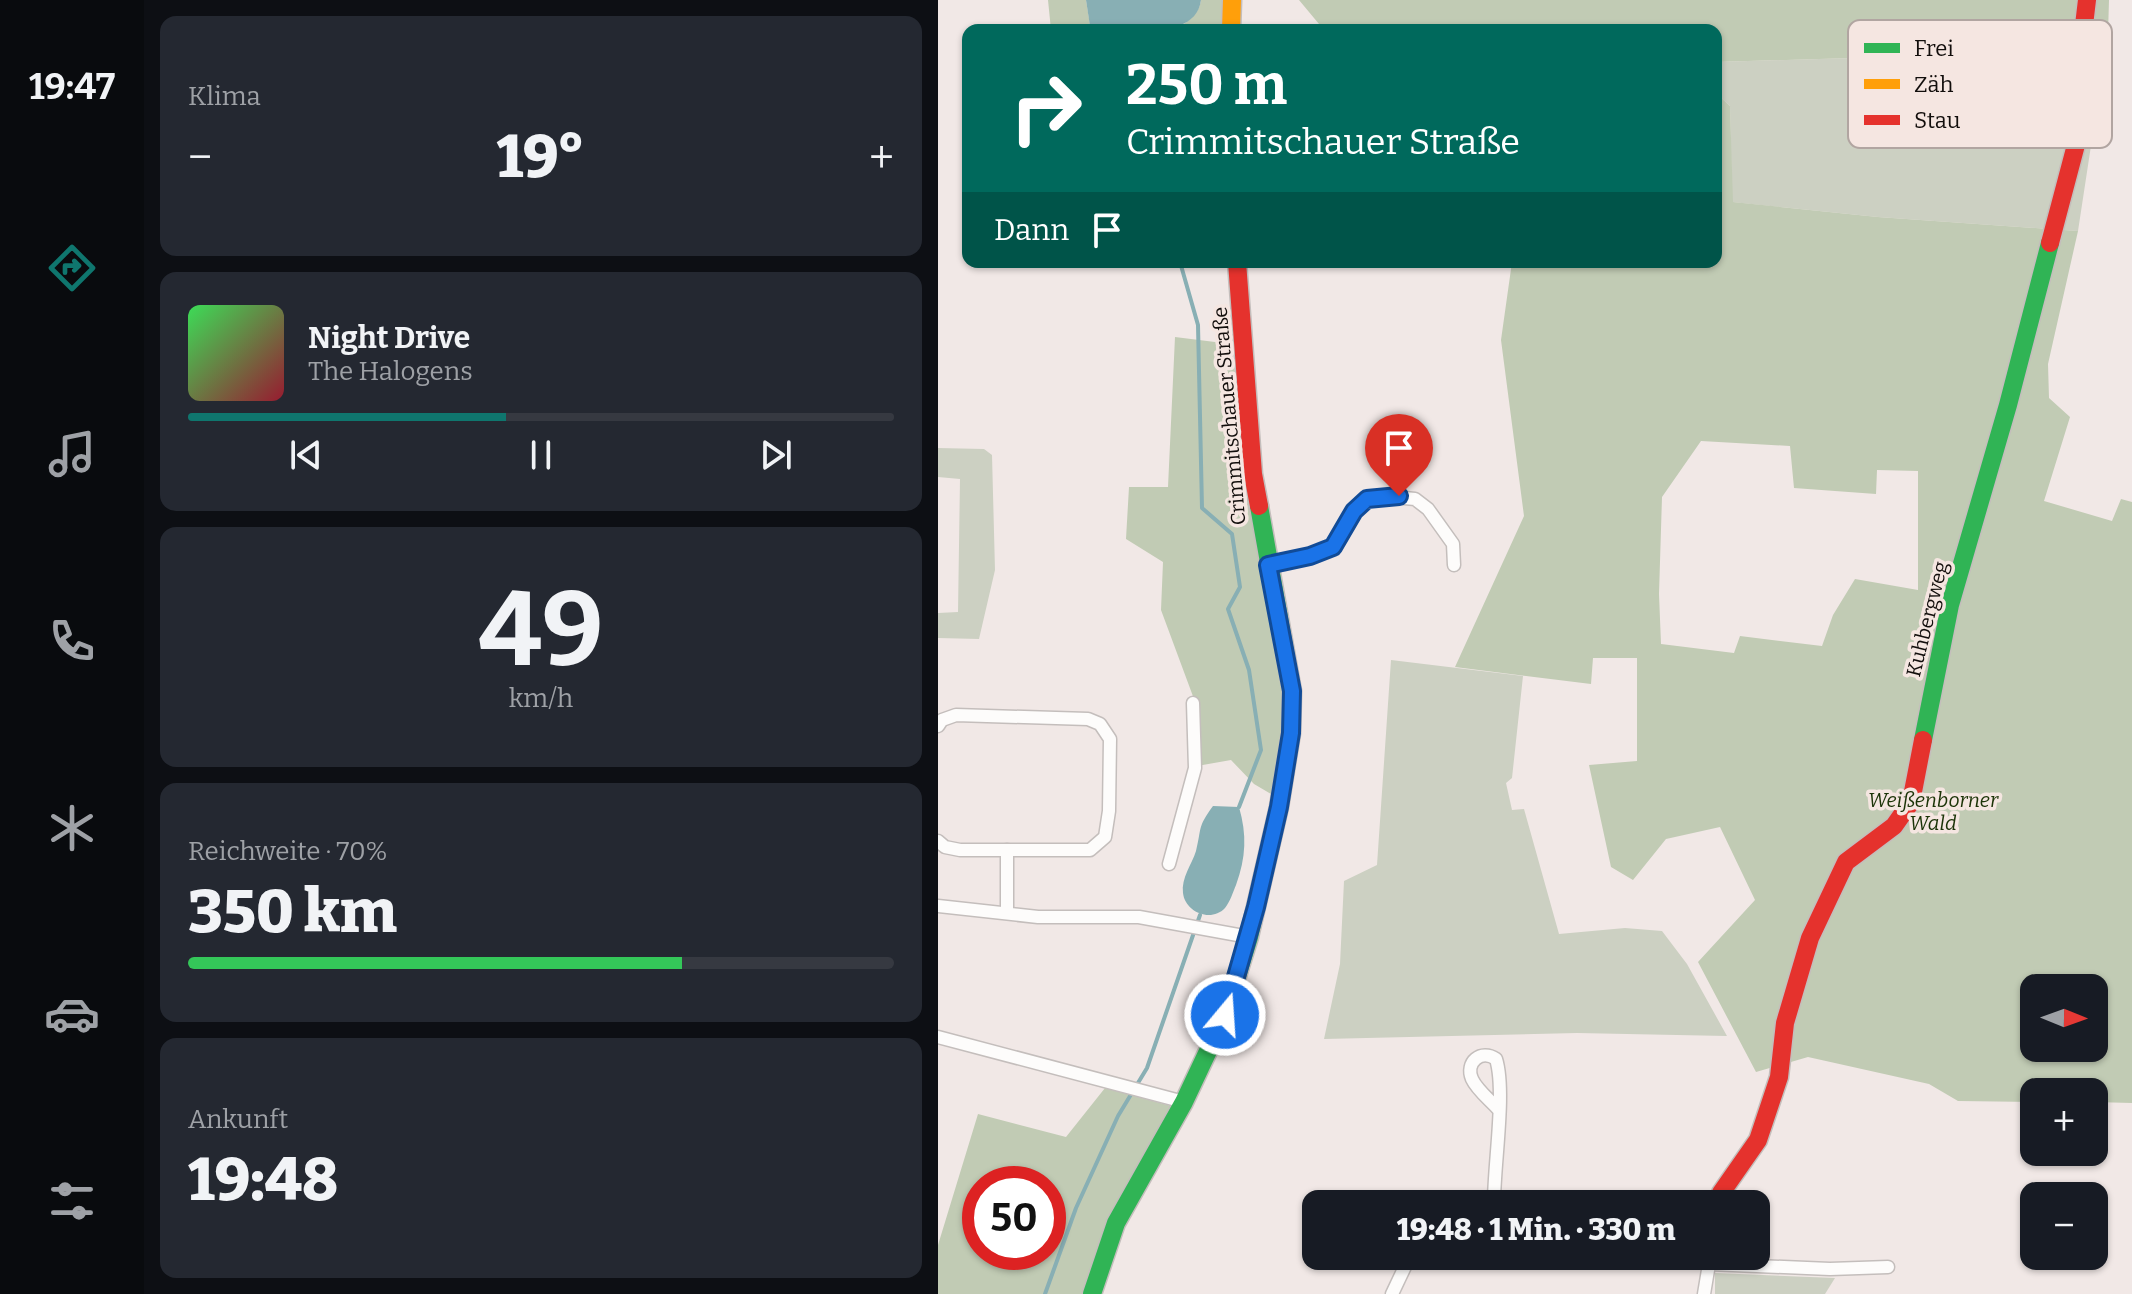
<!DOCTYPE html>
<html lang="de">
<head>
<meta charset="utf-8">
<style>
  body { margin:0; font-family:Bitter,serif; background:#242831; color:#f1f3f6; height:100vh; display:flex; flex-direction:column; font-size:30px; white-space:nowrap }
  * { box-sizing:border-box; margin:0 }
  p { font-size:26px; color:#9ea1a6 }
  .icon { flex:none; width:44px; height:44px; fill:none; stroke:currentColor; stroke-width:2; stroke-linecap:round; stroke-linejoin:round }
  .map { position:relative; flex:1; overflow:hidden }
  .panel { display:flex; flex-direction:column; gap:16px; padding:16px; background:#0d0f14; width:794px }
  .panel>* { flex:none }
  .guide { position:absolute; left:24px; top:24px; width:760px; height:244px; border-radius:16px; box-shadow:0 2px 6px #0004; background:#00695c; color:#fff; overflow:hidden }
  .needle { width:52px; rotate:91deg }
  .controls { position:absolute; left:1082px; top:974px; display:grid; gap:16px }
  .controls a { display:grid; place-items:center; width:88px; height:88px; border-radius:16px; background:#171b24; box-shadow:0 2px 6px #0004; font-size:40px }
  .speed { position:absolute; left:24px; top:1166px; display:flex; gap:16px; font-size:40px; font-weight:700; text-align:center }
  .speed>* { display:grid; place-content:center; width:104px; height:104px; border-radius:50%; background:#171b24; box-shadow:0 2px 6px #0004; line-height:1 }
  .speed .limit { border:12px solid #d22; background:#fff; color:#111 }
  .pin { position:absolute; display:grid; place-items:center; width:68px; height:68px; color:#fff; margin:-82px -34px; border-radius:50% 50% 50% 0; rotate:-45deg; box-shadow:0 0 8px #0007 }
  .pin .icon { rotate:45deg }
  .me { position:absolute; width:88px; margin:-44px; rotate:18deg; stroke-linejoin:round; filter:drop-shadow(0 0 6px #0008) }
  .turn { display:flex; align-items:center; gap:28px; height:168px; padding:0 32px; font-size:36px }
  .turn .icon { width:104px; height:104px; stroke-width:2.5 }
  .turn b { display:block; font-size:56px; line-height:68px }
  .then { display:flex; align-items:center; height:76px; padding:0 32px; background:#0003; gap:16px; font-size:30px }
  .big { font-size:60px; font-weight:800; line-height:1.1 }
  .panel .card { flex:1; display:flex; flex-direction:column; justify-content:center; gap:12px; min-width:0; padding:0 28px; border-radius:16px; background:#242831 }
  .panel .dial { align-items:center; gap:0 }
  .dial b { font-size:104px; line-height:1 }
  .song { display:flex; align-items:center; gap:24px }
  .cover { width:96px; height:96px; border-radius:12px; background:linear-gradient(135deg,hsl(130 70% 55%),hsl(350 70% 35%)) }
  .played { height:8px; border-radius:4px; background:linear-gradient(90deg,#0f766e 45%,#363941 45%) }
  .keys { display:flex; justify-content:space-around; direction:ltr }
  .heat { display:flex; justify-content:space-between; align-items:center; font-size:44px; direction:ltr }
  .charge { height:12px; border-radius:6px; background:linear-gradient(90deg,#34c759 70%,#363941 0) }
  .trip { position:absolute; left:364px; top:1190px; width:468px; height:80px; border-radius:16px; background:#171b24; box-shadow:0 2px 6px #0004; font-weight:800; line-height:80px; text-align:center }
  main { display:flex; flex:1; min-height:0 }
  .tabs { display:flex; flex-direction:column; width:144px; justify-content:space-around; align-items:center; background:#090b0e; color:#9ea1a6 }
  .tabs .icon { width:56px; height:56px }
  .tabs .active { color:#0f766e }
  .tabs b { font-size:36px; color:#f1f3f6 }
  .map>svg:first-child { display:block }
  .green { fill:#ccd0c2 }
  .forest { fill:#c1cbb4; fill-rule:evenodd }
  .water { fill:#88afb4 }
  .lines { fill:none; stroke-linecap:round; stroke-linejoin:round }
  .stream { stroke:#88afb4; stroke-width:4 }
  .street-casing { stroke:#c4bebc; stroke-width:15 }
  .fast-casing { stroke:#c4bebc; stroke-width:21 }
  .slow-casing { stroke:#c4bebc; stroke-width:21 }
  .jam-casing { stroke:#c4bebc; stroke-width:21 }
  .street { stroke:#fdfcfb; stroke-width:12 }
  .fast { stroke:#30b455; stroke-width:18 }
  .slow { stroke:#ff9f0a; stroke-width:18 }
  .jam { stroke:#e5322d; stroke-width:18 }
  .route-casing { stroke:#114b97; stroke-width:20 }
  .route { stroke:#1a73e8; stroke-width:14 }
  .labels { text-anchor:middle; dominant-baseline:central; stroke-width:7; stroke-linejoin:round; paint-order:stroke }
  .street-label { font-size:20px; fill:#120e0c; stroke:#f5e6e1 }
  .park-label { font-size:20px; font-style:italic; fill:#1b3307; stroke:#f5e6e1 }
  .key { fill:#f5e6e1; stroke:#b1a5a1; stroke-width:2 }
  .key-label { font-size:22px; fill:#120e0c }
</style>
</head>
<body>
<main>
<nav class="tabs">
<b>19:47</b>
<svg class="icon active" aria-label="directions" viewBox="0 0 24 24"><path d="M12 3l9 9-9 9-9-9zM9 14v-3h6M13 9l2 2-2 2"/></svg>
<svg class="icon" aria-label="music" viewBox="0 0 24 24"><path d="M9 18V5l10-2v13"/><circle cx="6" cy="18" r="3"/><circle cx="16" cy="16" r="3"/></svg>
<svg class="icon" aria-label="phone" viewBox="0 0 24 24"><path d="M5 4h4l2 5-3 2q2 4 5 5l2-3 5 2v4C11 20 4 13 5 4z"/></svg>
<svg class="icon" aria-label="climate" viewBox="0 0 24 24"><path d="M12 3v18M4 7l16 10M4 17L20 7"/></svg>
<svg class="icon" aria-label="car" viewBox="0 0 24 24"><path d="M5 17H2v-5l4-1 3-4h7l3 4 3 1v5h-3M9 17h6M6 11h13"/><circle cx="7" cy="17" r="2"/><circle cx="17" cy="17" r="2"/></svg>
<svg class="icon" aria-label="filters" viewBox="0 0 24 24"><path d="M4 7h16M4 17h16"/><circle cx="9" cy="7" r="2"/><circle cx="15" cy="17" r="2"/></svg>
</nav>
<section class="panel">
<div class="card"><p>Klima</p>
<div class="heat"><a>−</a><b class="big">19°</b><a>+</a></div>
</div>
<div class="card">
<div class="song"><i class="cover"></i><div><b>Night Drive</b><p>The Halogens</p></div></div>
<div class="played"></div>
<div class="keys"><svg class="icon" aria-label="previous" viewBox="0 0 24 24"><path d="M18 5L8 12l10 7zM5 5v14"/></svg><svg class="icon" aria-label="pause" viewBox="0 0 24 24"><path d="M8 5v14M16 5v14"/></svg><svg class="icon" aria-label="next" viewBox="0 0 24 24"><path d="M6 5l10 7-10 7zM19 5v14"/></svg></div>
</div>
<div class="card dial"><b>49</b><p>km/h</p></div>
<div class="card"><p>Reichweite · 70%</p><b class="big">350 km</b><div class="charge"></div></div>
<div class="card"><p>Ankunft</p><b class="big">19:48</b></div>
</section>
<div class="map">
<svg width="1194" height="1294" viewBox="0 0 1194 1294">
  <rect width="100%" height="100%" fill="#f1e8e6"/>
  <g class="green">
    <polygon points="1170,34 1140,231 940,217 794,202 792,106 778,93 778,62 948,57"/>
    <polygon points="0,448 46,449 54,455 57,570 41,639 0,638 0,613 20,612 22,479 0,477"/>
    <polygon points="453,660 585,676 574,778 568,783 574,810 586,809 621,934 687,928 724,931 749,964 789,1036 639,1033 386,1039 402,964 406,881 439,865"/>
    <polygon points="777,1273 897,1278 887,1294 777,1294"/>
  </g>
  <g class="forest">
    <polygon points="110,0 148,0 152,25 159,30 113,30"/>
    <path d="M 263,0 L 286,0 L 286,30 L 234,30 C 247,25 261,15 263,0 Z"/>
    <polygon points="361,0 1171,0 1170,34 948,57 778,62 778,30 386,30"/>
    <path d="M 778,93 L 792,106 L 795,202 L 940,217 L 1140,231 L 1110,364 L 1111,398 L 1132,417 L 1106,501 L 1174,521 L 1183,499 L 1194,502 L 1194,1103 L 1156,1102 L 1156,1092 L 1096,1092 L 1096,1102 L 1020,1101 L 991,1084 L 870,1057 L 818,1072 L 760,962 L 817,900 L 782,827 L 728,839 L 695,880 L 673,867 L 651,765 L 699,761 L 699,658 L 655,658 L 653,684 L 517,667 L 586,516 L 563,340 L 574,262 L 778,262 ZM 763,441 L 852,446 L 856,488 L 938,494 L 939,470 L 980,471 L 980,590 L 917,579 L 895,615 L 884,646 L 802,636 L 796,653 L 723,644 L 721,594 L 724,497 ZM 1096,988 L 1156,988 L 1156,1048 L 1096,1048 Z"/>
    <polygon points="237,337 293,344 312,479 319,549 346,691 342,748 333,794 316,784 293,760 259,766 256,699 223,610 225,562 188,539 191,487 230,487"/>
    <path d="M 167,1088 L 237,1107 L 154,1294 L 0,1294 L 0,1245 L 40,1114 L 128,1137 ZM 42,1184 L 110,1184 L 110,1252 L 42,1252 Z"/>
  </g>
  <g class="water">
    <path d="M 148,0 L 263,0 C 258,41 189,30 159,30 L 152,26 Z"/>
    <path d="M 275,806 L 301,807 C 309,835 308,857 298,885 C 295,892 292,902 287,908 C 273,923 247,912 245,893 C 243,878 254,864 258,851 C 264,827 259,828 275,806 Z"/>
  </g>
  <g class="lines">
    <g class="stream">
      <polyline points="242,262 260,325 264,508 294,534 302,587 290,609 311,670 323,750 301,807"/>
      <polyline points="107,1294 138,1208 180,1116 209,1068 262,915"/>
    </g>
    <defs>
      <g id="street">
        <polyline points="330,565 372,556 395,547 416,511 429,499 445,496 477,499 490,509 515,544 516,565"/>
        <polyline points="0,726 4,720 18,715 150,719 162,724 172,739 171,811 167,837 152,850 22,850 7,847 0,841"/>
        <polyline points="69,850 69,912"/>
        <polyline points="231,864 257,768 255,703"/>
        <polyline points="0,906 100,917 201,917 311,937"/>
        <polyline points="0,1037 246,1102"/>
        <path d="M 554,1204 L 556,1202 C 556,1164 568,1091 558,1059 C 543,1049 527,1062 534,1079 C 539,1090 552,1100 560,1109"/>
        <polyline points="771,1264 892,1269 950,1267"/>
        <polyline points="454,1294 472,1256"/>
        <polyline points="766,1294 772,1258"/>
      </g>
      <g id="fast">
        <polyline points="985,740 1012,605 1070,405 1112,243"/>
        <polyline points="154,1294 178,1223 246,1102 287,1015 311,937 341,807 353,733 354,691 321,506"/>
      </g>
      <polyline id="slow" points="293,30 294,0"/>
      <g id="jam">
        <polyline points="1112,243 1139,141 1144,42 1149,0"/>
        <polyline points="299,262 315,474 321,506"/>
        <polyline points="781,1204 783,1193 820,1140 841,1077 847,1023 872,938 908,862 956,826 973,802 985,740"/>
      </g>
    </defs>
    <use href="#street" class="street-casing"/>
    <use href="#fast" class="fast-casing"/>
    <use href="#slow" class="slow-casing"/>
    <use href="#jam" class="jam-casing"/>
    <use href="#street" class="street"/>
    <use href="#fast" class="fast"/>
    <use href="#slow" class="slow"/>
    <use href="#jam" class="jam"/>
  </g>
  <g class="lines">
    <defs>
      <polyline id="route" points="287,1015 318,907 341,807 353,733 354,691 330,565 372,556 395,547 416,511 429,499 461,496"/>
    </defs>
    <use href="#route" class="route-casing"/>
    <use href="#route" class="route"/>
  </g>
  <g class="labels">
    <g class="street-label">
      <text transform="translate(291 416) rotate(-95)">Crimmitschauer Straße</text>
      <text transform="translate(989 619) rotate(-76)">Kuhbergweg</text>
    </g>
    <g class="park-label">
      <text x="995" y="800">Weißenborner<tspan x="995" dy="23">Wald</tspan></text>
    </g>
  </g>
  <rect x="910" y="20" width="264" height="128" rx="12" class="key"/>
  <rect x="926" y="43" width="36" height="10" fill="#30b455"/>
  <rect x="926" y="79" width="36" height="10" fill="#ff9f0a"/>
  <rect x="926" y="115" width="36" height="10" fill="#e5322d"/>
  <g class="key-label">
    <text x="976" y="56">Frei</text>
    <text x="976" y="92">Zäh</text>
    <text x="976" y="128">Stau</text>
  </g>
</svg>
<div class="controls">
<a><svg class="needle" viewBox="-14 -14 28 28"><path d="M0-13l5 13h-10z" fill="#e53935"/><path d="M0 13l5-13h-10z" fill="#9ea1a6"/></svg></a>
<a>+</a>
<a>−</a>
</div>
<div class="speed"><div class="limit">50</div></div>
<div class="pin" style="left:461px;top:496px;background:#d93025"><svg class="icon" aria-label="arrive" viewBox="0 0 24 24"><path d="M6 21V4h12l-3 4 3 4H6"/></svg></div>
<svg class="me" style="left:287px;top:1015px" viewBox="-20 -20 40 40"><circle r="17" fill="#1a73e8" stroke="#fff" stroke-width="3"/><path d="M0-11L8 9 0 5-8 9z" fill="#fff"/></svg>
<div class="trip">19:48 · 1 Min. · 330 m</div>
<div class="guide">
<div class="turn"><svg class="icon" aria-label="right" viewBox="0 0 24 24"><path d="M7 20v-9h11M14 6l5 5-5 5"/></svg><div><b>250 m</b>Crimmitschauer Straße</div></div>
<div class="then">Dann<svg class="icon" aria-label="arrive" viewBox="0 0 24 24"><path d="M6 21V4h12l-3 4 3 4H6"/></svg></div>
</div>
</div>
</main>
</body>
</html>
